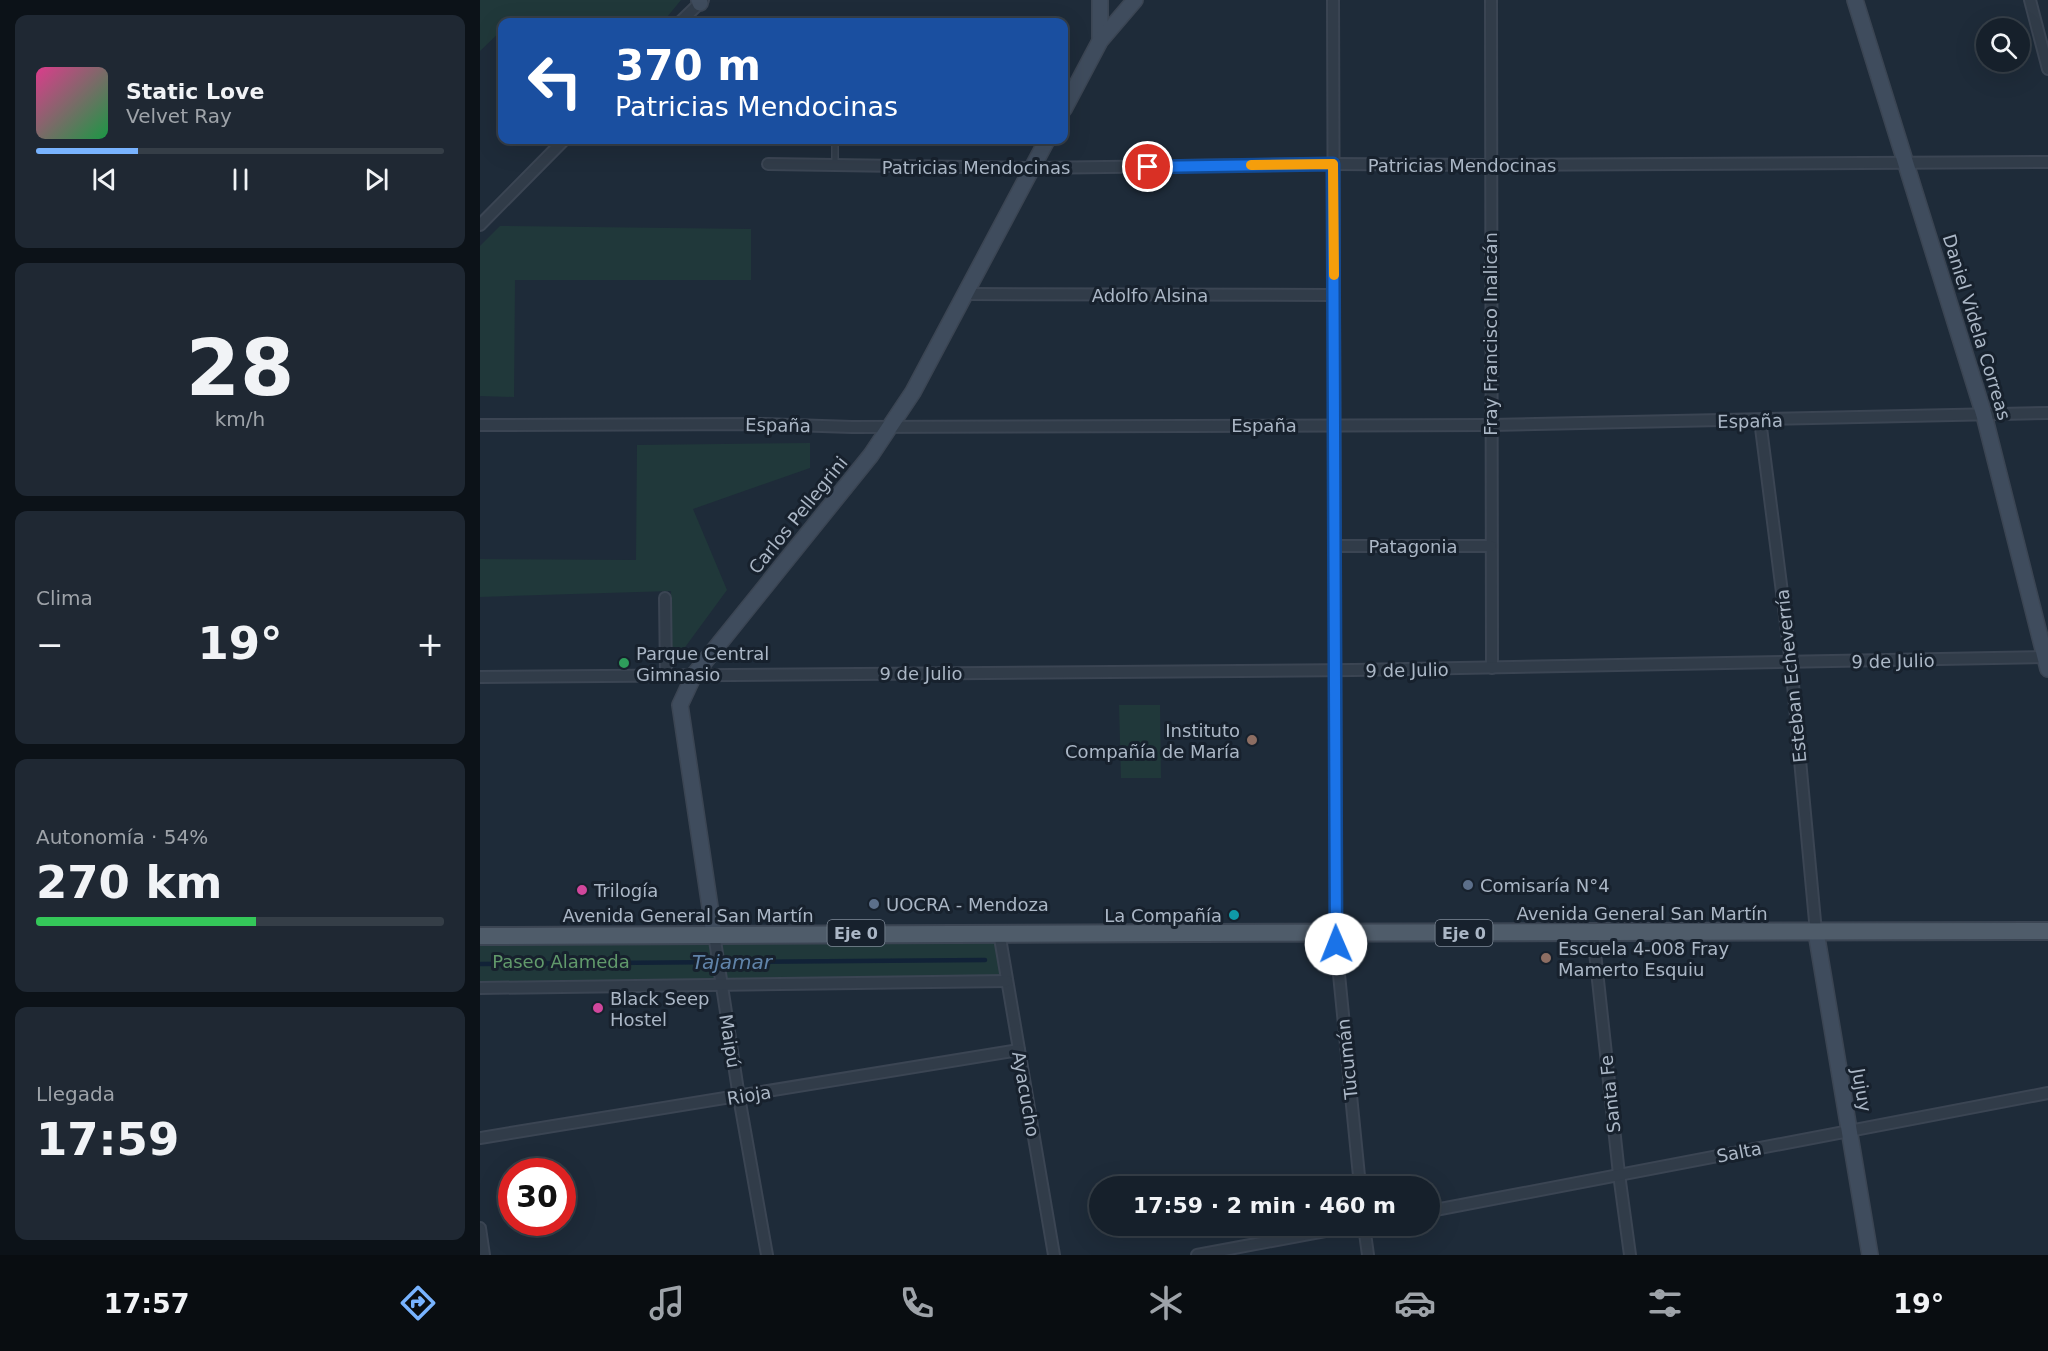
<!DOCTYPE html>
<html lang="es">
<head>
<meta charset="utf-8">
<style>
  body { margin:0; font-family:"DejaVu Sans",sans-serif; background:#1f2833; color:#f1f3f6; height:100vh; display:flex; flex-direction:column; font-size:22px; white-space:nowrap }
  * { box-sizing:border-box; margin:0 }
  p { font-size:20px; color:#9ea3a9 }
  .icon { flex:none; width:33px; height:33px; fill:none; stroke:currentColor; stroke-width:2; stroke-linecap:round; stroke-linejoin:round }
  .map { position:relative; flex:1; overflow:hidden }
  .side { display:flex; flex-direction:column; gap:15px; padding:15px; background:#0c1218; width:480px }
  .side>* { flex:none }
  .guide { position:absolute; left:18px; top:18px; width:570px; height:126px; border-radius:12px; box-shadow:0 6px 24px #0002,0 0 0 2px #353e47; background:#1a4fa0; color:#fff; overflow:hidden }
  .buttons { position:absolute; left:1496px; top:18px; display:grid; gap:12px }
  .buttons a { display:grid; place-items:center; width:54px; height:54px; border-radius:50%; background:#16202b; box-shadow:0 6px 24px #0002,0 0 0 2px #353e47; font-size:30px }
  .speed { position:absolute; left:18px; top:1158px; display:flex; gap:12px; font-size:30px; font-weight:700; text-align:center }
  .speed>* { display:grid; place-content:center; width:78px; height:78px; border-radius:50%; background:#16202b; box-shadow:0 6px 24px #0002,0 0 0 2px #353e47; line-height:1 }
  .speed .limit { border:9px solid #d22; background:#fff; color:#111 }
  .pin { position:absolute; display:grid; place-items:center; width:51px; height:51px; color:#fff; margin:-26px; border:3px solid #fff; border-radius:50%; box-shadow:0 2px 6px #0007 }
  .me { position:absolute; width:66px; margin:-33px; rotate:359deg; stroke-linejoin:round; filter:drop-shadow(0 0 4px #0008) }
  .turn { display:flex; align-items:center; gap:21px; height:126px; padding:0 18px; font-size:27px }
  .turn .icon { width:78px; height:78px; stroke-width:2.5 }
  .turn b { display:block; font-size:42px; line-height:51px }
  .big { font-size:45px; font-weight:800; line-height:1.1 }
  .side .widget { flex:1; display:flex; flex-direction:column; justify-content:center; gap:9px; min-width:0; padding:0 21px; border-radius:12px; background:#1f2833 }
  .side .dial { align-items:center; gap:0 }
  .dial b { font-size:78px; line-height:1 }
  .song { display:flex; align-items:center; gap:18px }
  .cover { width:72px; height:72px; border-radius:9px; background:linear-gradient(135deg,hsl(330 70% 55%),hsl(140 70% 35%)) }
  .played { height:6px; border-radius:3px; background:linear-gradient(90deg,#78b3ff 25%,#353e47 25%) }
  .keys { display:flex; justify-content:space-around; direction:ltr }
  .heat { display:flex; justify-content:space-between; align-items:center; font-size:33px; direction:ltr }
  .charge { height:9px; border-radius:4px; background:linear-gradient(90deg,#34c759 54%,#353e47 0) }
  .trip { position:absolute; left:609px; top:1176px; width:351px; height:60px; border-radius:30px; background:#16202b; box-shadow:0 6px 24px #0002,0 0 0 2px #353e47; font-weight:800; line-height:60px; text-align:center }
  .tabs { display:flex; height:96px; justify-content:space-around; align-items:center; background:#090d11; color:#9ea3a9 }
  .tabs .icon { width:42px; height:42px }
  .tabs .on { color:#78b3ff }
  .tabs b { font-size:27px; color:#f1f3f6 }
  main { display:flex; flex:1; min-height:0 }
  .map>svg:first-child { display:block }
  .green { fill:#20383a }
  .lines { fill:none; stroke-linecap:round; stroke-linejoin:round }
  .stream { stroke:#112237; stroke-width:4.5 }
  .lane-casing { stroke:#3b4553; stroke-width:8 }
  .street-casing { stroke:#3b4553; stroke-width:14 }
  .secondary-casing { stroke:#3b4553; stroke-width:18 }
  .primary-casing { stroke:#3b4553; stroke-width:20 }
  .lane { stroke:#313c49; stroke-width:5 }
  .street { stroke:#313c49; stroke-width:10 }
  .secondary { stroke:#3f4c5d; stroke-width:15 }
  .primary { stroke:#4f5c6a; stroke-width:16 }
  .route-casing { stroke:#114b97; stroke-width:15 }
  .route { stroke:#1a73e8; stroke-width:10 }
  .slow { stroke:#f59e0b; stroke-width:10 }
  .leisure-dot { fill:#2e9e5b; stroke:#17212d; stroke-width:2 }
  .education-dot { fill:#8d6e63; stroke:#17212d; stroke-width:2 }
  .service-dot { fill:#5c6f8a; stroke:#17212d; stroke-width:2 }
  .hotel-dot { fill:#d1479c; stroke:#17212d; stroke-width:2 }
  .culture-dot { fill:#0f9aa8; stroke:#17212d; stroke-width:2 }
  .labels { text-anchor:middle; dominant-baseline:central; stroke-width:6; stroke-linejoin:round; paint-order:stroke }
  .shield { fill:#17212d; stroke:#7f8a98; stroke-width:1.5 }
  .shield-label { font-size:16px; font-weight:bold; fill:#abb7c6 }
  .street-label { font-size:18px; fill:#abb7c6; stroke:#17212d }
  .poi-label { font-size:18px; fill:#abb7c6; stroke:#17212d; text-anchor:start }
  .park-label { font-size:18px; fill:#61996b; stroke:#17212d }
  .water-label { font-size:20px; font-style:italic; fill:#6083a9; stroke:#17212d }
</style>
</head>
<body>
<main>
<section class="side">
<div class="widget">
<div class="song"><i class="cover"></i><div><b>Static Love</b><p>Velvet Ray</p></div></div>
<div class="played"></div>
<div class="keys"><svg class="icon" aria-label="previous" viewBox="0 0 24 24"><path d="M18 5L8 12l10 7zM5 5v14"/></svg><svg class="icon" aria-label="pause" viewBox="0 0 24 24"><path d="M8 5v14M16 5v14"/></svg><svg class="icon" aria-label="next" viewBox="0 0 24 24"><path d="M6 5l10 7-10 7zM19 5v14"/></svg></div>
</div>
<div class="widget dial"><b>28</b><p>km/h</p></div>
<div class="widget"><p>Clima</p>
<div class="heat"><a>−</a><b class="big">19°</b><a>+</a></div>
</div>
<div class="widget"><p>Autonomía · 54%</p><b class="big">270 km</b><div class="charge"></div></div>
<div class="widget"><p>Llegada</p><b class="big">17:59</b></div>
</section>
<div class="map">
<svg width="1568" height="1255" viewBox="0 0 1568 1255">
  <rect width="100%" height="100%" fill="#1e2b39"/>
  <g class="green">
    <polygon points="0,0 201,0 183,22 22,22 22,30 0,51"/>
    <polygon points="20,226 271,229 271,280 35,280 34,397 0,396 0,246"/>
    <polygon points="330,443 330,468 213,509 247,590 192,665 191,591 0,597 0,559 156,560 157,445"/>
    <polygon points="639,705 680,705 681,778 641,778"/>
    <polygon points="519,932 527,981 0,988 0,936"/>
  </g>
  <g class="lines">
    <polyline class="stream" points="0,964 505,960"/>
    <defs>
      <polyline id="lane" points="355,140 355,164"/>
      <g id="street">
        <polyline points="853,0 856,944 880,1186"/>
        <polyline points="1011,0 1012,668"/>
        <polyline points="1550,0 1568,69"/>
        <polyline points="200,22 223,0"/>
        <polyline points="288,164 552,168 853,164 1010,165 1568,162"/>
        <polyline points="0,225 84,140"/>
        <polyline points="486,294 854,295"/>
        <polyline points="1280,420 1311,663 1336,932"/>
        <polyline points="0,425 280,424 372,427 1011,425 1568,413"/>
        <polyline points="854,546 1011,546"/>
        <polyline points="185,598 186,675"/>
        <polyline points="0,677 874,670 1568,657"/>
        <polyline points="519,932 574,1255"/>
        <polyline points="234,934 259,1097 287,1255"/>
        <polyline points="1113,934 1139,1174 1150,1255"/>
        <polyline points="0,988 527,981"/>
        <polyline points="0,1138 539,1050"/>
        <polyline points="950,1211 1568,1093"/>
        <polyline points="884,1226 888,1255"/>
        <polyline points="0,1228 4,1255"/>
        <polyline points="717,1255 872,1226"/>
      </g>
      <g id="secondary">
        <polyline points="219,0 220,3"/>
        <polyline points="1375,0 1504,415 1568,669"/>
        <polyline points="620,41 620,0"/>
        <polyline points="584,109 620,41 655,0"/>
        <polyline points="1336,932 1390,1255"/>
        <polyline points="234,934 200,705 214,675 391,455 433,392 567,140"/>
      </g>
      <path id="primary" d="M 0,936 C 523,931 1045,934 1568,931"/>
    </defs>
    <use href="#lane" class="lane-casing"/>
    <use href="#street" class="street-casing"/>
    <use href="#secondary" class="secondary-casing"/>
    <use href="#primary" class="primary-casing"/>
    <use href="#lane" class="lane"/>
    <use href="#street" class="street"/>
    <use href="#secondary" class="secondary"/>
    <use href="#primary" class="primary"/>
  </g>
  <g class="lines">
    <defs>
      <polyline id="route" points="668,167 853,164 856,944"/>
    </defs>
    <use href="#route" class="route-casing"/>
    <use href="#route" class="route"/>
    <polyline class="slow" points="771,165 853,164 854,275"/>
  </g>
  <circle class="leisure-dot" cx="144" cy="663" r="6"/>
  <g class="education-dot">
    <circle cx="772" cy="740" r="6"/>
    <circle cx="1066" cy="958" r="6"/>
  </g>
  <g class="service-dot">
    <circle cx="988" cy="885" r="6"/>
    <circle cx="394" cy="904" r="6"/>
  </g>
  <g class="hotel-dot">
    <circle cx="102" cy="890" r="6"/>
    <circle cx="118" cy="1008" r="6"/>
  </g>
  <circle class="culture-dot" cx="754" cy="915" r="6"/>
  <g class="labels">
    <g class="shield">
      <rect x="347.5" y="920" width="57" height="26" rx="4.5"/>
      <rect x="955.5" y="920" width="57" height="26" rx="4.5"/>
    </g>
    <g class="shield-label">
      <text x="376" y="933">Eje 0</text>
      <text x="984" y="933">Eje 0</text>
    </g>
    <g class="street-label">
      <text x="982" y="165">Patricias Mendocinas</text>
      <text x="496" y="167">Patricias Mendocinas</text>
      <text x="670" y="295">Adolfo Alsina</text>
      <text transform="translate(1497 327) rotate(73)">Daniel Videla Correas</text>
      <text transform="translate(1010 334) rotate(-90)">Fray Francisco Inalicán</text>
      <text transform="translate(1270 421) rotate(-1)">España</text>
      <text transform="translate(298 425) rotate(1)">España</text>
      <text x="784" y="425">España</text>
      <text transform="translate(318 515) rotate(-51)">Carlos Pellegrini</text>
      <text x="933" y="546">Patagonia</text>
      <text transform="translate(1413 661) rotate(-1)">9 de Julio</text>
      <text transform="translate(927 670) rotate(-1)">9 de Julio</text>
      <text x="441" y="673">9 de Julio</text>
      <text transform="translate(1311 676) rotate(-96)">Esteban Echeverría</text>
      <text x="1162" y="913">Avenida General San Martín</text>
      <text x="208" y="915">Avenida General San Martín</text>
      <text transform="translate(250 1041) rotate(81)">Maipú</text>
      <text transform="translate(867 1059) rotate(-96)">Tucumán</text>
      <text transform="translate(1382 1090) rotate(80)">Jujuy</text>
      <text transform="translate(546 1094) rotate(80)">Ayacucho</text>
      <text transform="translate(1130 1094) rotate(-96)">Santa Fe</text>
      <text transform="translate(269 1095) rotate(-9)">Rioja</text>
      <text transform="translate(1259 1152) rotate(-11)">Salta</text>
    </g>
    <g class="poi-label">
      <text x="156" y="653">Parque Central<tspan x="156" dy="21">Gimnasio</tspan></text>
      <text x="760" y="730" text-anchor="end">Instituto<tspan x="760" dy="21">Compañía de María</tspan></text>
      <text x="1000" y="885">Comisaría N°4</text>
      <text x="114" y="890">Trilogía</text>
      <text x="406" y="904">UOCRA - Mendoza</text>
      <text x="742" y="915" text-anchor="end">La Compañía</text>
      <text x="1078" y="948">Escuela 4-008 Fray<tspan x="1078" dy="21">Mamerto Esquiu</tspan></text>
      <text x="130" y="998">Black Seep<tspan x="130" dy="21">Hostel</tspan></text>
    </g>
    <g class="park-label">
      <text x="81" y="961">Paseo Alameda</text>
    </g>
    <g class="water-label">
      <text x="252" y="962">Tajamar</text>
    </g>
  </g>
</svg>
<div class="buttons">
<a><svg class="icon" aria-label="search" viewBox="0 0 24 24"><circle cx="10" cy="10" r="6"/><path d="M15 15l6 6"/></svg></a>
</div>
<div class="speed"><div class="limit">30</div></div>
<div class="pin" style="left:668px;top:167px;background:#d93025"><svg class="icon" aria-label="arrive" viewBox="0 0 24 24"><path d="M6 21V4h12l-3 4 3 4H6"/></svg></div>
<svg class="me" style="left:856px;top:944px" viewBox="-20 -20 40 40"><circle r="19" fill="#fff"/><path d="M0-13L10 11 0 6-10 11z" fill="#1a73e8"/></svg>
<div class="trip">17:59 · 2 min · 460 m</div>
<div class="guide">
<div class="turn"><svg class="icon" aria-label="left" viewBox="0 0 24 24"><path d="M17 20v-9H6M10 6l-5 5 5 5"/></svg><div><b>370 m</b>Patricias Mendocinas</div></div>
</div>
</div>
</main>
<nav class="tabs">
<b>17:57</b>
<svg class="icon on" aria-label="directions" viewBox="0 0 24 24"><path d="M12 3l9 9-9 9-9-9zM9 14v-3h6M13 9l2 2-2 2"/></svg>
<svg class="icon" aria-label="music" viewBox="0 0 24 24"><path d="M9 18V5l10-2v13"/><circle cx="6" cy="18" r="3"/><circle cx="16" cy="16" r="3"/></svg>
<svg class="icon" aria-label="phone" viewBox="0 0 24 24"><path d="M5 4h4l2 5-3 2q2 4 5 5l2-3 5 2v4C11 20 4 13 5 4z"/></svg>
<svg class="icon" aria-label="climate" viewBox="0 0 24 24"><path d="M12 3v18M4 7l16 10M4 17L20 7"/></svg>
<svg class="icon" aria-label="car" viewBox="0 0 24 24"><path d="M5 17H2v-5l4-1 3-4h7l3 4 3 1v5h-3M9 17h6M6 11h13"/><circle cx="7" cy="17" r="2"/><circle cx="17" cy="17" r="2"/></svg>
<svg class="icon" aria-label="filters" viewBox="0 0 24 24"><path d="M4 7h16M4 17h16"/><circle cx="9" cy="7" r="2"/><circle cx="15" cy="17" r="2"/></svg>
<b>19°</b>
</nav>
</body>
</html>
